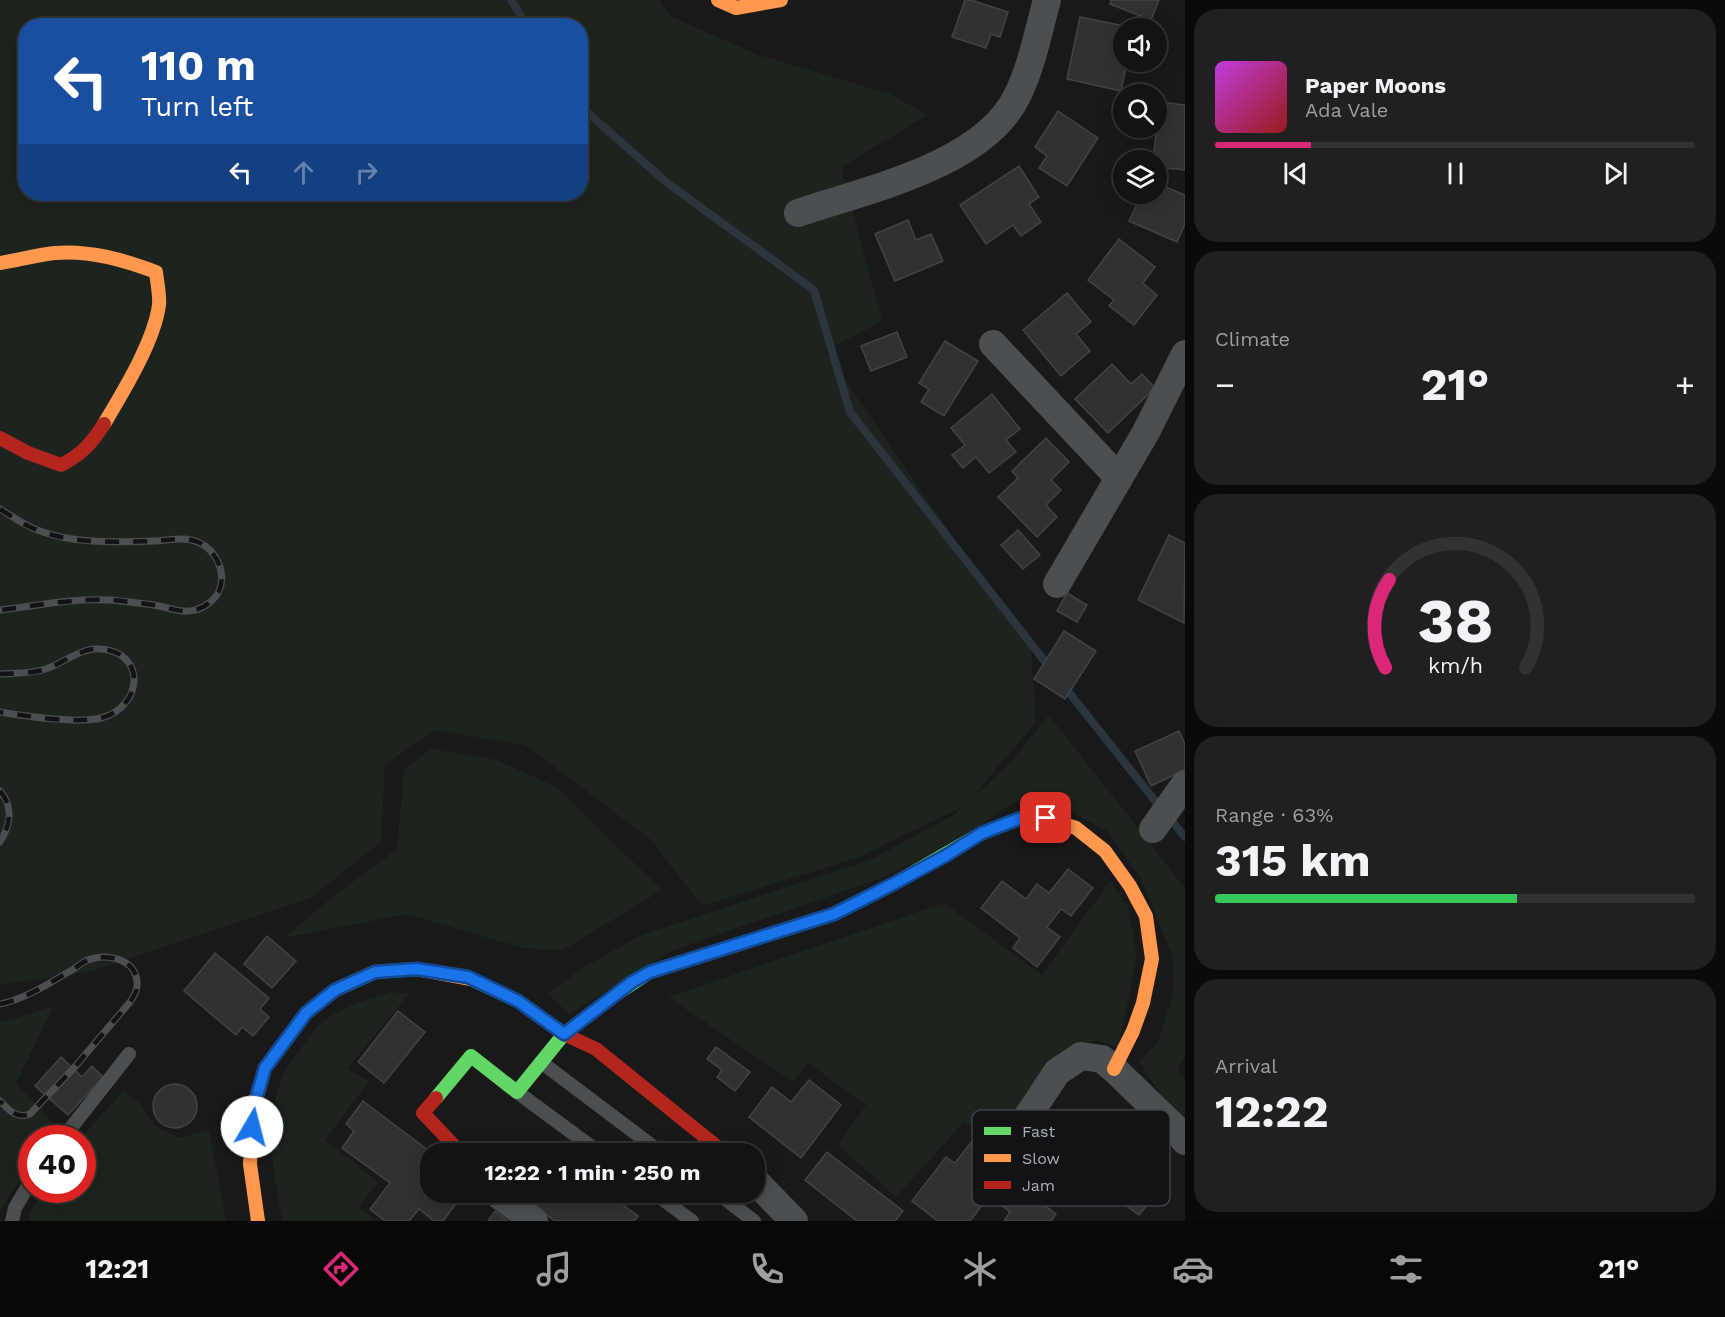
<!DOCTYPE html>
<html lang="en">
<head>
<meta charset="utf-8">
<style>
  body { margin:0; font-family:"Work Sans",sans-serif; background:#202021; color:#f1f3f6; height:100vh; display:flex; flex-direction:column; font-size:22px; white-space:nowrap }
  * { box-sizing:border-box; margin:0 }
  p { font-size:20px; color:#9d9ea0 }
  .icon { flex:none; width:33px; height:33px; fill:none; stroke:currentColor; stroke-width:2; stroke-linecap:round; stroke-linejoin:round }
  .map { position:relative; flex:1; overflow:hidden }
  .side { display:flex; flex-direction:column; gap:9px; padding:9px; background:#0a0a0a; width:540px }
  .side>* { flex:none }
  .banner { position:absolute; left:18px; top:18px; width:570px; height:183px; border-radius:24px; box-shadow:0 3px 15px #0003,0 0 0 2px #323233; background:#1a4fa0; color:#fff; overflow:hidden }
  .fabs { position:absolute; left:1113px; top:18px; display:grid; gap:12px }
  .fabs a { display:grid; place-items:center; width:54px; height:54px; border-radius:50%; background:#131313; box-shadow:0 3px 15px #0003,0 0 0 2px #323233; font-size:30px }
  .speed { position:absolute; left:18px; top:1125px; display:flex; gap:12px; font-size:30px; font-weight:700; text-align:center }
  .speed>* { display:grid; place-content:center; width:78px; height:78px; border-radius:50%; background:#131313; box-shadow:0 3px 15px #0003,0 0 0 2px #323233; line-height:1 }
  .speed .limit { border:9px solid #d22; background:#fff; color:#111 }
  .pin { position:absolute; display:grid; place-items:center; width:51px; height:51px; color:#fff; margin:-26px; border-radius:12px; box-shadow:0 3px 9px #0006 }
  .me { position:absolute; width:66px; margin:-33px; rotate:8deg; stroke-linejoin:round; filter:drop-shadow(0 0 4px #0008) }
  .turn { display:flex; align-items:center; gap:21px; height:126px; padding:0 24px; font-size:27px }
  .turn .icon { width:78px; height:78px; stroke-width:2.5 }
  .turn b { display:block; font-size:42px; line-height:51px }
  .lanes { display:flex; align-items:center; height:57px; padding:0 24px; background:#0003; justify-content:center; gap:30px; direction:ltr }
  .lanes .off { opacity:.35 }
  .big { font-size:45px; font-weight:700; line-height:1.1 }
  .side .widget { flex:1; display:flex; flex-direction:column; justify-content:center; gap:9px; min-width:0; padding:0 21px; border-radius:24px; background:#202021 }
  .side .dial { align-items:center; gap:0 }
  .dial svg { height:156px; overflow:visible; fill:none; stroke:#323233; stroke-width:7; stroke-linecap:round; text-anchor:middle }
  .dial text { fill:#f1f3f6; stroke:none }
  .song { display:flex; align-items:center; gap:18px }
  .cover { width:72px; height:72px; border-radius:9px; background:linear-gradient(135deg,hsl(290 70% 55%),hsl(0 70% 35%)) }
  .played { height:6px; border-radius:3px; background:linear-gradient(90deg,#db2777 20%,#323233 20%) }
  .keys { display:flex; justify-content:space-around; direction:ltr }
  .heat { display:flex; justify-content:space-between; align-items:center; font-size:33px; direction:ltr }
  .charge { height:9px; border-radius:4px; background:linear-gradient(90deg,#34c759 63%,#323233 0) }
  .trip { position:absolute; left:420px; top:1143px; width:345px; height:60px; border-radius:24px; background:#131313; box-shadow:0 3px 15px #0003,0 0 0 2px #323233; font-weight:700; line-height:60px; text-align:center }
  .dock { display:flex; height:96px; justify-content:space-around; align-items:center; background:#080808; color:#9d9ea0 }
  .dock .icon { width:42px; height:42px }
  .dock .on { color:#db2777 }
  .dock b { font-size:27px; color:#f1f3f6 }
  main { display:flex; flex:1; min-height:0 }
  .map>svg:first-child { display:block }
  .green { fill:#1c241d; fill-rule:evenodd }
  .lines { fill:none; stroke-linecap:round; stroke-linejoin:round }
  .stream { stroke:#2b363c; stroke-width:8 }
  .building { fill:#313131; stroke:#414345; stroke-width:1.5 }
  .lane { stroke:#4c4f52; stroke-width:14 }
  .street { stroke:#4c4f52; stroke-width:28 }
  .fast { stroke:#63d668; stroke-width:14 }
  .slow { stroke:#ff974d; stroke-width:14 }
  .jam { stroke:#b3261e; stroke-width:14 }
  .rail-casing { stroke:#4c4e51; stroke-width:7 }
  .rail { stroke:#131315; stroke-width:4.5; stroke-dasharray:14; stroke-linecap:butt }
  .route-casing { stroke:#114b97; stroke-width:15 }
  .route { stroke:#1a73e8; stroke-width:10 }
  .key { fill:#131315; stroke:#404247; stroke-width:1.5 }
  .key-label { font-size:16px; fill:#a9b1bb }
</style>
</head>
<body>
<main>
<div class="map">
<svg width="1185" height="1221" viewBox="0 0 1185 1221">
  <rect width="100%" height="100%" fill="#191919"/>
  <g class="green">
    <path d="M 0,0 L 659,0 L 670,16 L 756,54 L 890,94 L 928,115 L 841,167 L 882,321 L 825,351 L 1031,650 L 1036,722 L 969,801 L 1009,764 L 1049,715 L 1185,888 L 1185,1057 L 1177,1069 L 1185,1079 L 1185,1122 L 1156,1088 L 1139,1062 L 1158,1042 L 1174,991 L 1172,955 L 1140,877 L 1107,831 L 1057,804 L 1015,801 L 959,840 L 885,877 L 671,951 L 570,1014 L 547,994 L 584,967 L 641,935 L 870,860 L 954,815 L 964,806 L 859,857 L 702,906 L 650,839 L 525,745 L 435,730 L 385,765 L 381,842 L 312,897 L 92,971 L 0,985 ZM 26,26 L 580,26 L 580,194 L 26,194 Z"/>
    <polygon points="431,749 497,760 556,787 662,890 563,950 523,948 407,914 284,938 335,895 397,849 404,769"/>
    <polygon points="1110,881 1128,906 1137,956 1118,1048 1098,1040 1071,1045 1051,1061 996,1141 964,1122 896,1197 838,1145 866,1105 808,1063 793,1082 668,997 944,903 1042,975"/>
    <path d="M 391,992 L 409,994 L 347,1069 L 369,1081 L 325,1140 L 378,1182 L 359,1207 L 376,1221 L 283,1221 C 273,1175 263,1121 283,1076 C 286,1068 293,1060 298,1053 C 305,1042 314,1029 324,1021 C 344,1006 368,999 391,992 Z"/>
    <polygon points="54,1006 16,1083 55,1125 46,1138 32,1138 31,1162 0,1211 0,1215 0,1023"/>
    <polygon points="123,1091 142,1105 153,1125 180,1138 209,1130 226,1221 29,1221 31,1211 43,1190 82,1190 82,1138 81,1138"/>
  </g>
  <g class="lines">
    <g class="stream">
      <polyline points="511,0 527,26"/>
      <polyline points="580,104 588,113 666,182 814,290 850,412 1050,668"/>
      <polyline points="1063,685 1160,807"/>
      <polyline points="1168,816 1185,837"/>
    </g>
  </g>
  <g class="building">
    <polygon points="965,0 971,0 1008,12 1000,37 991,34 986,48 952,37"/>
    <polygon points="1111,0 1159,0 1151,20 1110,4"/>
    <polygon points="1080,17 1134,28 1124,28 1124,62 1127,62 1121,91 1067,79"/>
    <polygon points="1160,102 1185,105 1185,170 1156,167 1156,160 1153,160"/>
    <polygon points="1058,111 1098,138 1067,186 1039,168 1047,156 1035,147"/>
    <polygon points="1019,166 1039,197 1029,204 1041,222 1021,236 1013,225 986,244 960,205"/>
    <polygon points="1156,183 1185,195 1185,224 1177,242 1129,221 1142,194 1156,194"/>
    <polygon points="908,220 916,240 931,234 943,261 895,281 875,234"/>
    <polygon points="1119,239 1155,267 1143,283 1157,295 1134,325 1109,306 1114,300 1088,280"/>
    <polygon points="1067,293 1091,322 1076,334 1090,351 1061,376 1023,330"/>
    <polygon points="897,332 907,357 871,371 861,346"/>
    <polygon points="945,341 978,361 944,416 921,402 929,389 919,383"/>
    <polygon points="1112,364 1131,384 1142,374 1155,388 1108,433 1075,399"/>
    <polygon points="992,394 1020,429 1006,440 1016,452 989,473 976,457 963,468 952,455 965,445 951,428"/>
    <polygon points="1046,438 1069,462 1051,480 1061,490 1046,505 1057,517 1037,537 998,497 1018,478 1012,471"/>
    <polygon points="1018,530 1040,555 1023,569 1001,545"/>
    <polygon points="1169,535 1185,543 1184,623 1138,600"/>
    <polygon points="1067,593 1087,605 1077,622 1057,611"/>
    <polygon points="1064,631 1096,651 1065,699 1034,679"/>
    <polygon points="1179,731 1185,744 1185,770 1151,786 1135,751"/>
    <polygon points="1068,869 1093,888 1071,916 1061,909 1047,927 1060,937 1037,967 1013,948 1020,938 981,908 1002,881 1026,899 1037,884 1049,893"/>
    <polygon points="267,936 296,961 272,988 244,964"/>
    <polygon points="215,953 269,998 260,1009 269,1017 253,1036 242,1027 236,1035 184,991"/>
    <polygon points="398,1011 425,1032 384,1083 358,1062"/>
    <polygon points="716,1047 750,1072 735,1091 717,1077 722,1070 707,1059"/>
    <polygon points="61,1057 82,1077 92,1066 103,1077 68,1115 35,1086"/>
    <polygon points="809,1080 841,1105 801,1158 749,1117 772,1087 791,1102"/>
    <circle cx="175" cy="1106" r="22"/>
    <polygon points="363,1101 433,1154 430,1154 430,1192 465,1192 443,1221 434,1221 419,1209 409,1221 385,1221 370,1209 390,1183 342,1148 354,1131 346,1124"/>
    <polygon points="1096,1115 1149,1156 1139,1170 1162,1187 1139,1215 1116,1198 1123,1189 1104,1175 1084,1202 1055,1179 1039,1201 1056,1214 1051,1221 1004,1221 1010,1212 989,1196 970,1221 938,1221 912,1201 946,1157 955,1163 973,1140 1005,1165 1016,1150 1042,1169 1065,1140 1072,1146"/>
    <polygon points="540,1144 553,1154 533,1154"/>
    <polygon points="827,1152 903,1211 895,1221 857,1221 805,1180"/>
    <polygon points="516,1192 605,1192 638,1216 634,1221 555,1221"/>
    <polygon points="495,1211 508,1221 488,1221"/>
  </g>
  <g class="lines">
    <g class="lane">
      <polyline points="541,1062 663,1154"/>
      <polyline points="517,1092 601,1154"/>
      <polyline points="63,1138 129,1054"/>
      <polyline points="653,1192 692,1221"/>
      <polyline points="716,1192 754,1221"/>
      <polyline points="12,1221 15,1208 32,1179"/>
    </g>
    <g class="street">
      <path d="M 798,213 C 866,190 984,165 1017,96 C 1032,66 1038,32 1047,0"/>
      <polyline points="993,344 1119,478"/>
      <polyline points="1057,584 1146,432 1185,354"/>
      <polyline points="1153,829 1185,784"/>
      <polyline points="1018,1131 1057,1072 1081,1056 1102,1059 1114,1069 1175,1128 1185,1141"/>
      <polyline points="754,1180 794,1221"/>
      <polyline points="495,1192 534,1221"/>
    </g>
    <g class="fast">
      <polyline points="621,991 650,972 834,914 895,883 982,833 1021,818 1034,818"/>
      <polyline points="436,1098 471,1056 517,1092 564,1034 518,1001 471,979"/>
    </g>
    <g class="slow">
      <polyline points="718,0 736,8 781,0"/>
      <path d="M 0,263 C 18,260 37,255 55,253 C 90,250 124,260 156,272 C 157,282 160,295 159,305 C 154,342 123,392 104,424"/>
      <polyline points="1034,818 1046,818 1076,828 1105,851 1130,886 1146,916 1152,959 1143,1003 1133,1031 1114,1069"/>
      <polyline points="258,1221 250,1164 253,1109 265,1068 306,1013 335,990 375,972 417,969 471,979"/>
    </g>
    <g class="jam">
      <path d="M 0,438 L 28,453 L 61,465 C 81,455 92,443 104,424"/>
      <polyline points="621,991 564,1034 596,1049 726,1154"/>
      <polyline points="436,1098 423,1113 462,1154"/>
    </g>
    <defs>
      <g id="rail">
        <path d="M 0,509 C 13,517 25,526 40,531 C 74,544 116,542 153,541 C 167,541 184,536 198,542 C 216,550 227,572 219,591 C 215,600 204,608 195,610 C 182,614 167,607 154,605 C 139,603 124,601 109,600 C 73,598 36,606 0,610"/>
        <path d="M 0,674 C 15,673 31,674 46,669 C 63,663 82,647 101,649 C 148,653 142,708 101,718 C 75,724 27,716 0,712"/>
        <path d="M 0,791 C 14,807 10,826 0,842"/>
        <path d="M 0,1004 C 26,999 49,983 72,970 C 77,967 82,962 88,960 C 104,954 130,957 136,976 C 139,987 136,993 130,1002 L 73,1069 L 30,1114 C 16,1119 9,1110 0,1101"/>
      </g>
    </defs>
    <use href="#rail" class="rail-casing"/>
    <use href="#rail" class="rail"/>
  </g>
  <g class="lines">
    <defs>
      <polyline id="route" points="252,1127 253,1109 265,1068 306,1013 335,990 375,972 417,969 468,977 518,1001 564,1034 632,982 650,972 834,914 895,883 945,856 982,833 1021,818 1046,818"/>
    </defs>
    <use href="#route" class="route-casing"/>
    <use href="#route" class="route"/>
  </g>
  <rect x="972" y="1110" width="198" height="96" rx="9" class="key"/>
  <rect x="984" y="1127" width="27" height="8" fill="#63d668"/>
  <rect x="984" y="1154" width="27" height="8" fill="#ff974d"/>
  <rect x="984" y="1181" width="27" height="8" fill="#b3261e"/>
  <g class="key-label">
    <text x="1022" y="1137">Fast</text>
    <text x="1022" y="1164">Slow</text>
    <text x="1022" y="1191">Jam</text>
  </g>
</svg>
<div class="fabs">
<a><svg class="icon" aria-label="sound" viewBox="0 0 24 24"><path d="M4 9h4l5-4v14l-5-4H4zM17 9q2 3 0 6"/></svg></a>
<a><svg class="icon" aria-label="search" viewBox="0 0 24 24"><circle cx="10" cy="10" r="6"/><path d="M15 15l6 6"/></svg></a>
<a><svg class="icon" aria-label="layers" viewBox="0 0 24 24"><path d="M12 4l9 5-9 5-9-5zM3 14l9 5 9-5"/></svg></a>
</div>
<div class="speed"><div class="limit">40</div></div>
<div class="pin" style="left:1046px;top:818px;background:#d93025"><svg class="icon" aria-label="arrive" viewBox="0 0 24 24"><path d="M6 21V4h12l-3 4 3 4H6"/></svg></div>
<svg class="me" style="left:252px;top:1127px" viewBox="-20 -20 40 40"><circle r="19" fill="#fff"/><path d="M0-13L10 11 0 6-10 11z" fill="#1a73e8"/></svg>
<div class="trip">12:22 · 1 min · 250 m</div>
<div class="banner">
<div class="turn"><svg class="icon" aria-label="left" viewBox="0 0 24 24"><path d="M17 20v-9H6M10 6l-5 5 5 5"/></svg><div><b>110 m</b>Turn left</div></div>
<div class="lanes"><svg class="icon" aria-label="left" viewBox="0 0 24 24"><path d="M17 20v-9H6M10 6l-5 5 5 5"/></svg><svg class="icon off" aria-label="ahead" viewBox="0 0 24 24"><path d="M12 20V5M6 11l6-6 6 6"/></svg><svg class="icon off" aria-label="right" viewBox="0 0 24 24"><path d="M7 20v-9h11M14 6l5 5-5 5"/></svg></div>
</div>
</div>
<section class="side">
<div class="widget">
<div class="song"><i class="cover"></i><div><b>Paper Moons</b><p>Ada Vale</p></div></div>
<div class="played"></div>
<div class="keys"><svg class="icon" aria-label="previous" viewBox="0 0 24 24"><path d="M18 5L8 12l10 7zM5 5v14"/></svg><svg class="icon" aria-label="pause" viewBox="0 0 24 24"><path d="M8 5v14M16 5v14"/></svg><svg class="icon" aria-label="next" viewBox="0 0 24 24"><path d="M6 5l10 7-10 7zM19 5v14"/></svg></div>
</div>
<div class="widget"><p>Climate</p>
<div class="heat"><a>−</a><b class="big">21°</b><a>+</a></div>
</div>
<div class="widget dial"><svg viewBox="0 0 100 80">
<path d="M14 69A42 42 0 1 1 86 69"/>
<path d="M14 69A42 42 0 0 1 16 24" stroke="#db2777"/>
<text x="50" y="56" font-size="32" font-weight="700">38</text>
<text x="50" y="72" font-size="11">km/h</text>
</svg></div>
<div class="widget"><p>Range · 63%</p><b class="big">315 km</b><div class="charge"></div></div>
<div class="widget"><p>Arrival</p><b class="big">12:22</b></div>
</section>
</main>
<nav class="dock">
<b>12:21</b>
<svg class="icon on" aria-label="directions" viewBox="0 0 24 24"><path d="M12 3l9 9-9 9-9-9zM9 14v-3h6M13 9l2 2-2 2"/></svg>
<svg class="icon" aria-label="music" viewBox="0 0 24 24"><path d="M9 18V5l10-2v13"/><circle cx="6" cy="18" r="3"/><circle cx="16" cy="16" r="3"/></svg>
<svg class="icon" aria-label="phone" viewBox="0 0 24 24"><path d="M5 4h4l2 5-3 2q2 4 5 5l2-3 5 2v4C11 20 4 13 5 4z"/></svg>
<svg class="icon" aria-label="climate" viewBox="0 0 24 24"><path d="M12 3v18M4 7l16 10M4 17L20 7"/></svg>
<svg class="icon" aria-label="car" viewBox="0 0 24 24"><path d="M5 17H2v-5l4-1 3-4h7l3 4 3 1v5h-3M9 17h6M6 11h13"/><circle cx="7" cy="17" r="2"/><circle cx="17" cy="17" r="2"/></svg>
<svg class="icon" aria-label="filters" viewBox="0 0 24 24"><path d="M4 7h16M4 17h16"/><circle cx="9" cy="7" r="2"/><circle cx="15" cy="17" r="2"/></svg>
<b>21°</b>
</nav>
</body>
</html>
